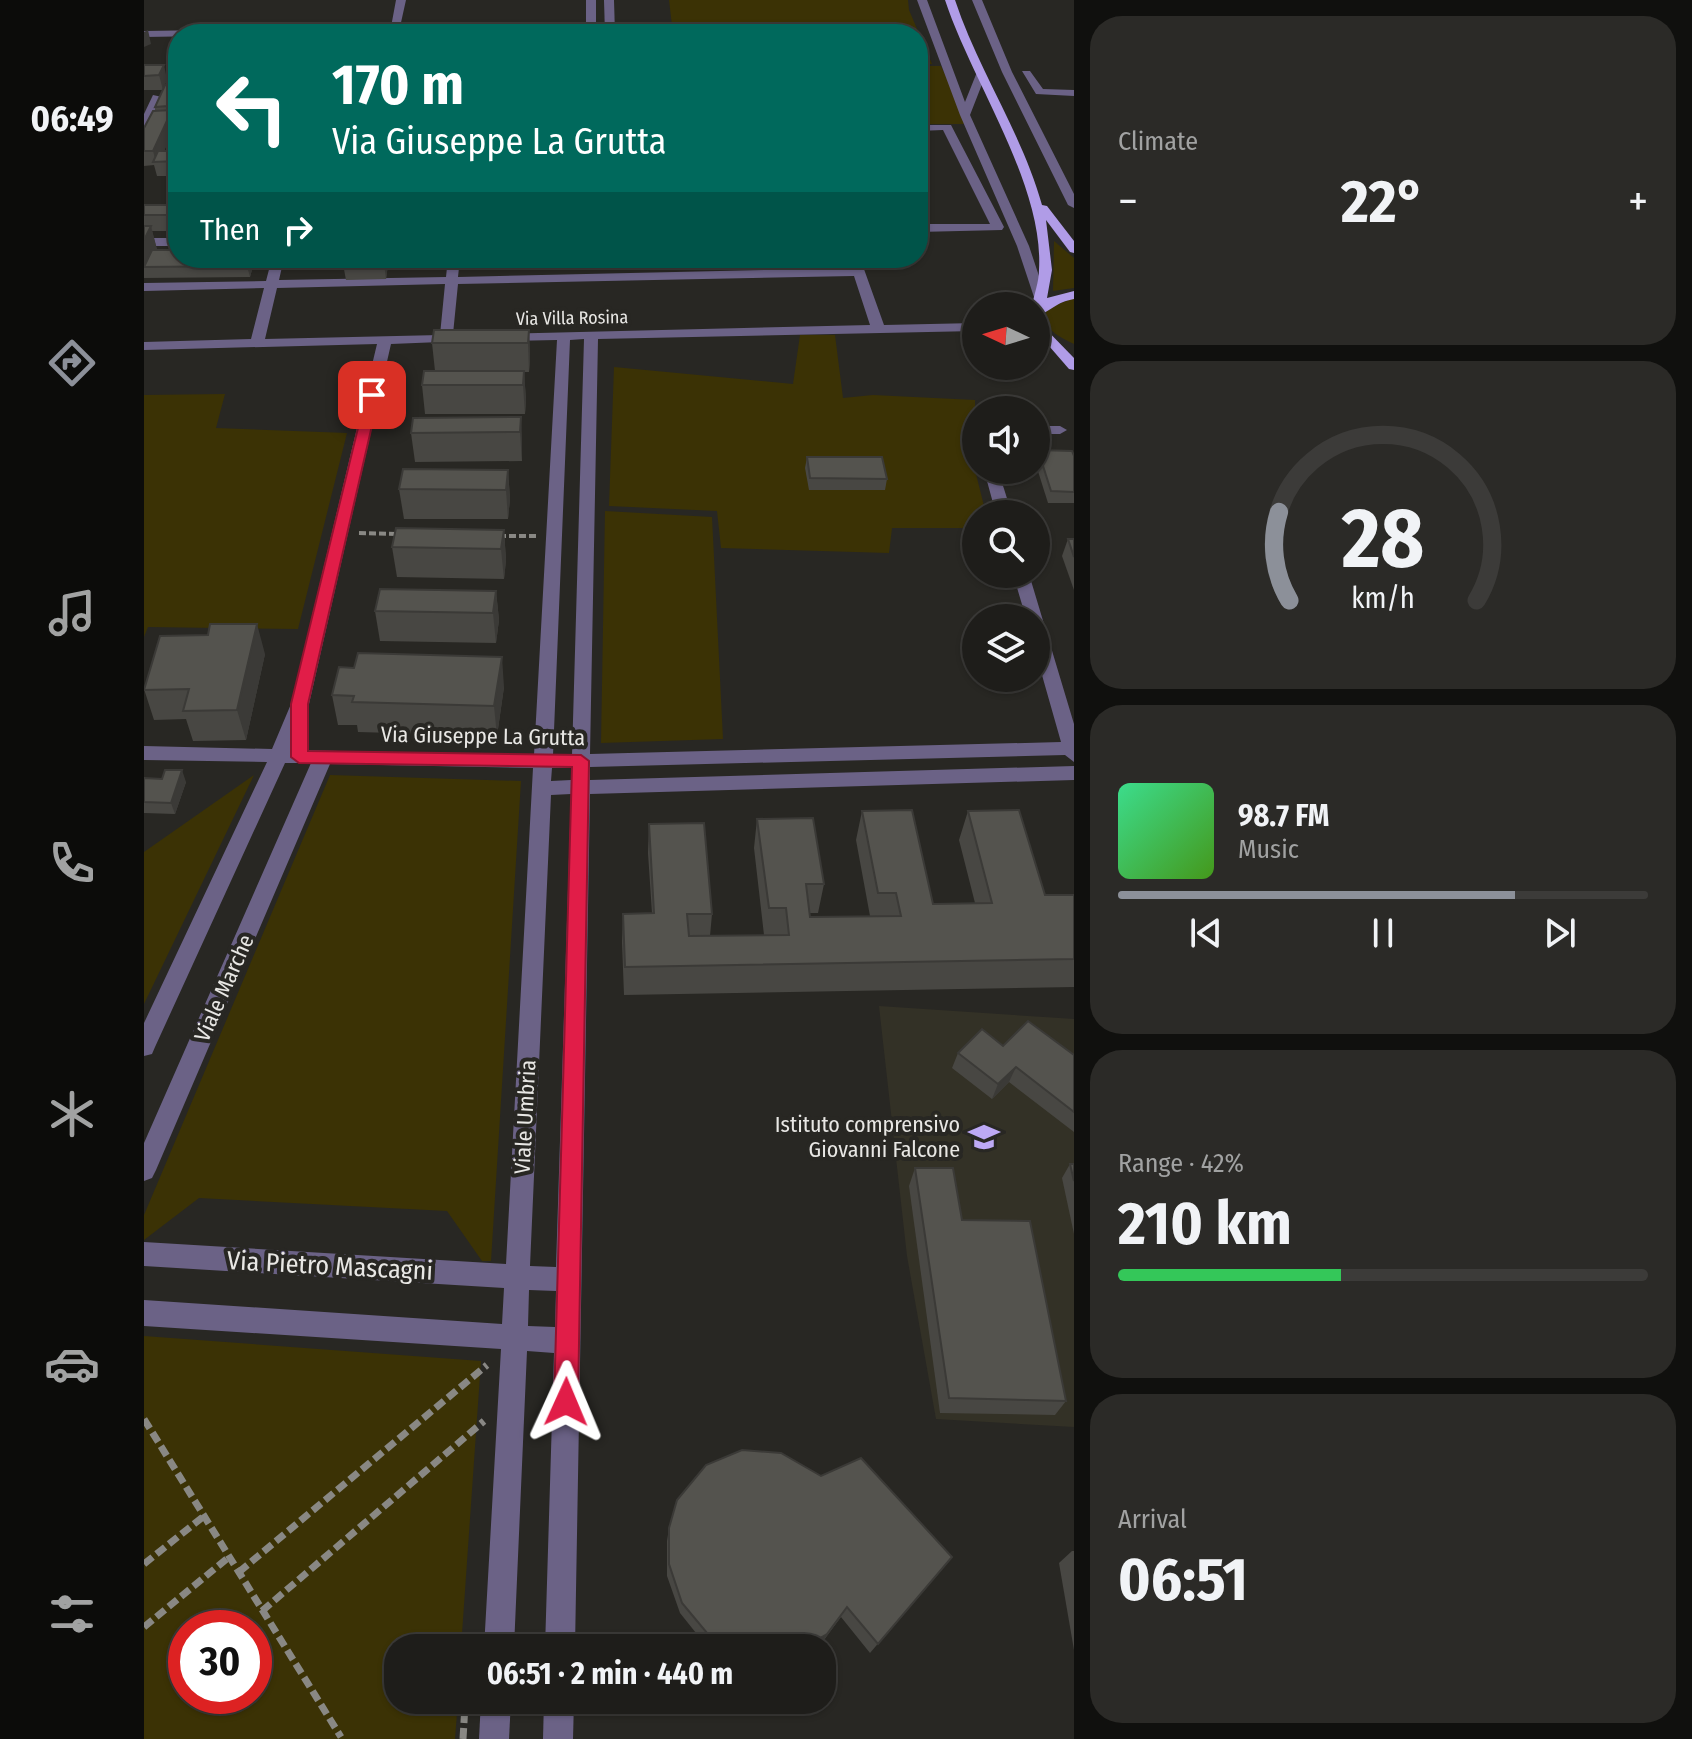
<!DOCTYPE html>
<html lang="en">
<head>
<meta charset="utf-8">
<style>
  body { margin:0; font-family:"Fira Sans Condensed",sans-serif; background:#2b2a27; color:#f1f3f6; height:100vh; display:flex; flex-direction:column; font-size:30px; white-space:nowrap }
  * { box-sizing:border-box; margin:0 }
  p { font-size:26px; color:#a1a2a2 }
  .icon { flex:none; width:44px; height:44px; fill:none; stroke:currentColor; stroke-width:2; stroke-linecap:round; stroke-linejoin:round }
  .map { position:relative; flex:1; overflow:hidden }
  .sheet { display:flex; flex-direction:column; gap:16px; padding:16px; background:#10100e; width:618px }
  .sheet>* { flex:none }
  .guide { position:absolute; left:24px; top:24px; width:760px; height:244px; border-radius:32px; box-shadow:0 2px 6px #0004,0 0 0 2px #3c3b39; background:#00695c; color:#fff; overflow:hidden }
  .needle { width:52px; rotate:274deg }
  .buttons { position:absolute; left:818px; top:292px; display:grid; gap:16px }
  .buttons a { display:grid; place-items:center; width:88px; height:88px; border-radius:50%; background:#1e1d1a; box-shadow:0 2px 6px #0004,0 0 0 2px #3c3b39; font-size:40px }
  .speed { position:absolute; left:24px; top:1610px; display:flex; gap:16px; font-size:40px; font-weight:700; text-align:center }
  .speed>* { display:grid; place-content:center; width:104px; height:104px; border-radius:50%; background:#1e1d1a; box-shadow:0 2px 6px #0004,0 0 0 2px #3c3b39; line-height:1 }
  .speed .limit { border:12px solid #d22; background:#fff; color:#111 }
  .pin { position:absolute; display:grid; place-items:center; width:68px; height:68px; color:#fff; margin:-34px; border-radius:16px; box-shadow:0 4px 12px #0006 }
  .me { position:absolute; width:88px; margin:-44px; rotate:1deg; stroke-linejoin:round; filter:drop-shadow(0 0 6px #0008) }
  .turn { display:flex; align-items:center; gap:28px; height:168px; padding:0 32px; font-size:36px }
  .turn .icon { width:104px; height:104px; stroke-width:2.5 }
  .turn b { display:block; font-size:56px; line-height:68px }
  .then { display:flex; align-items:center; height:76px; padding:0 32px; background:#0003; gap:16px; font-size:30px }
  .big { font-size:60px; font-weight:700; line-height:1.1 }
  .sheet .tile { flex:1; display:flex; flex-direction:column; justify-content:center; gap:12px; min-width:0; padding:0 28px; border-radius:32px; background:#2b2a27 }
  .sheet .dial { align-items:center; gap:0 }
  .dial svg { height:208px; overflow:visible; fill:none; stroke:#3c3b39; stroke-width:7; stroke-linecap:round; text-anchor:middle }
  .dial text { fill:#f1f3f6; stroke:none }
  .song { display:flex; align-items:center; gap:24px }
  .cover { width:96px; height:96px; border-radius:12px; background:linear-gradient(135deg,hsl(150 70% 55%),hsl(100 70% 35%)) }
  .played { height:8px; border-radius:4px; background:linear-gradient(90deg,#8c9099 75%,#3c3b39 75%) }
  .keys { display:flex; justify-content:space-around; direction:ltr }
  .heat { display:flex; justify-content:space-between; align-items:center; font-size:44px; direction:ltr }
  .charge { height:12px; border-radius:6px; background:linear-gradient(90deg,#34c759 42%,#3c3b39 0) }
  .trip { position:absolute; left:240px; top:1634px; width:452px; height:80px; border-radius:32px; background:#1e1d1a; box-shadow:0 2px 6px #0004,0 0 0 2px #3c3b39; font-weight:700; line-height:80px; text-align:center }
  main { display:flex; flex:1; min-height:0 }
  .dock { display:flex; flex-direction:column; width:144px; justify-content:space-around; align-items:center; background:#0c0c0a; color:#a1a2a2 }
  .dock .icon { width:56px; height:56px }
  .dock .active { color:#8c9099 }
  .dock b { font-size:36px; color:#f1f3f6 }
  .map>svg:first-child { display:block }
  .built { fill:#333126 }
  .green { fill:#3b3205; fill-rule:evenodd }
  .lines { fill:none; stroke-linecap:round; stroke-linejoin:round }
  .path-far1 { stroke:#898884; stroke-width:4; stroke-dasharray:7 3; stroke-linecap:butt }
  .path { stroke:#898884; stroke-width:7; stroke-dasharray:11 5; stroke-linecap:butt }
  .minor { fill:#6b6286; fill-rule:evenodd }
  .major { fill:#b09ce7; fill-rule:evenodd }
  .wall { fill:#484743 }
  .shaded-wall { fill:#3b3a37 }
  .building { fill:#54534e; stroke:#3b3a37; stroke-width:2 }
  .route { fill:#e11d48; stroke:#92132f; stroke-width:2 }
  .labels { text-anchor:middle; dominant-baseline:central; stroke-width:8; stroke-linejoin:round; paint-order:stroke }
  .far-street-label { font-size:18px; fill:#e8e7e4; stroke:#282723 }
  .street-label { font-size:22px; fill:#e8e7e4; stroke:#282723 }
  .poi-label { font-size:22px; fill:#e8e7e4; stroke:#282723; text-anchor:end }
  .near-street-label { font-size:26px; fill:#e8e7e4; stroke:#282723 }
</style>
</head>
<body>
<main>
<nav class="dock">
<b>06:49</b>
<svg class="icon active" aria-label="directions" viewBox="0 0 24 24"><path d="M12 3l9 9-9 9-9-9zM9 14v-3h6M13 9l2 2-2 2"/></svg>
<svg class="icon" aria-label="music" viewBox="0 0 24 24"><path d="M9 18V5l10-2v13"/><circle cx="6" cy="18" r="3"/><circle cx="16" cy="16" r="3"/></svg>
<svg class="icon" aria-label="phone" viewBox="0 0 24 24"><path d="M5 4h4l2 5-3 2q2 4 5 5l2-3 5 2v4C11 20 4 13 5 4z"/></svg>
<svg class="icon" aria-label="climate" viewBox="0 0 24 24"><path d="M12 3v18M4 7l16 10M4 17L20 7"/></svg>
<svg class="icon" aria-label="car" viewBox="0 0 24 24"><path d="M5 17H2v-5l4-1 3-4h7l3 4 3 1v5h-3M9 17h6M6 11h13"/><circle cx="7" cy="17" r="2"/><circle cx="17" cy="17" r="2"/></svg>
<svg class="icon" aria-label="filters" viewBox="0 0 24 24"><path d="M4 7h16M4 17h16"/><circle cx="9" cy="7" r="2"/><circle cx="15" cy="17" r="2"/></svg>
</nav>
<div class="map">
<svg width="930" height="1739" viewBox="0 0 930 1739">
  <rect width="100%" height="100%" fill="#282723"/>
  <polygon class="built" points="735,1006 930,1019 930,1427 792,1419 763,1256"/>
  <g class="green">
    <polygon points="525,0 764,0 765,10 788,64 774,64 774,34 529,34"/>
    <polygon points="774,66 797,66 824,124 774,124"/>
    <polygon points="910,241 930,258 930,288 909,291"/>
    <path d="M 930,298 L 930,344 C 916,337 905,333 900,317 L 904,308 Z"/>
    <polygon points="656,335 691,335 699,398 729,395 831,400 831,415 821,430 842,514 832,514 832,528 748,528 745,553 577,548 573,511 465,506 470,367 649,384"/>
    <polygon points="81,394 72,428 203,433 154,629 4,627 0,637 0,395"/>
    <polygon points="461,511 568,517 579,739 457,743"/>
    <polygon points="110,775 0,1004 0,852"/>
    <polygon points="186,775 377,781 347,1261 338,1261 303,1211 55,1198 0,1240 0,1215"/>
    <path d="M 0,1336 L 337,1361 L 317,1648 L 254,1648 L 254,1700 L 314,1700 L 311,1739 L 0,1739 ZM 42,1628 L 110,1628 L 110,1696 L 42,1696 Z"/>
  </g>
  <g class="lines">
    <g class="path-far1">
      <polyline points="215,533 257,534"/>
      <polyline points="355,536 393,536"/>
    </g>
    <g class="path">
      <polyline points="0,1419 197,1737"/>
      <polyline points="0,1564 60,1516"/>
      <polyline points="95,1572 343,1365"/>
      <polyline points="118,1611 340,1421"/>
      <polyline points="0,1627 85,1557"/>
      <polyline points="319,1739 321,1705"/>
    </g>
    <g class="minor">
      <polygon points="252,0 262,0 256,27 442,24 442,0 452,0 452,34 442,34 442,30 0,37 0,31 247,27"/>
      <polygon points="460,0 470,0 471,34 461,34"/>
      <polygon points="773,0 783,0 821,102 833,72 842,74 826,115 885,246 903,300 902,303 891,300 873,246 816,115"/>
      <polygon points="828,0 838,0 868,72 930,194 930,208 924,205 858,72"/>
      <polygon points="878,71 886,71 899,89 930,90 930,96 892,94"/>
      <polygon points="9,95 18,97 5,125 0,128 0,114"/>
      <polygon points="774,125 807,125 860,227 858,230 774,232 774,224 846,224 799,130 774,131"/>
      <rect x="0" y="238" width="34" height="8"/>
      <path d="M 128,258 L 140,258 L 135,280 L 302,277 L 304,258 L 316,258 L 314,277 L 707,268 L 704,258 L 716,258 L 740,325 L 832,323 L 832,331 L 454,339 L 446,754 L 917,742 L 892,654 L 892,618 L 882,618 L 869,574 L 885,574 L 930,724 L 930,762 L 921,755 L 446,767 L 446,780 L 930,766 L 930,780 L 446,794 L 431,1648 L 401,1648 L 410,1353 L 383,1351 L 370,1648 L 340,1648 L 357,1349 L 0,1326 L 0,1300 L 358,1324 L 360,1288 L 0,1266 L 0,1242 L 362,1264 L 389,768 L 186,764 L 12,1170 L 8,1178 L 0,1181 L 0,1143 L 167,763 L 141,763 L 11,1047 L 8,1054 L 0,1056 L 0,1023 L 123,762 L 0,760 L 0,746 L 128,749 L 147,704 L 233,344 L 0,350 L 0,342 L 107,339 L 120,288 L 0,291 L 0,283 L 122,281 ZM 710,276 L 726,325 L 355,334 L 355,340 L 360,341 L 413,340 L 390,755 L 147,750 L 165,704 L 247,344 L 321,341 L 321,335 L 309,334 L 314,284 ZM 301,284 L 296,335 L 121,339 L 133,288 ZM 440,339 L 428,755 L 409,755 L 426,340 ZM 408,768 L 427,768 L 427,780 L 407,781 ZM 427,794 L 412,1267 L 386,1266 L 407,795 ZM 385,1290 L 412,1291 L 411,1327 L 384,1326 Z"/>
      <polygon points="892,426 916,426 923,430 916,434 892,434"/>
      <polygon points="840,470 854,470 868,514 852,514"/>
      <polygon points="337,1700 367,1700 365,1739 335,1739"/>
      <polygon points="400,1700 430,1700 429,1739 399,1739"/>
    </g>
    <g class="major">
      <path d="M 801,0 L 811,0 C 834,70 878,133 898,205 L 903,206 L 930,241 L 930,253 L 926,252 L 902,220 L 908,270 L 903,298 L 930,291 L 930,299 C 912,302 907,311 892,317 L 892,306 L 888,306 C 890,294 895,282 895,270 C 900,184 828,82 801,0 Z"/>
      <polygon points="892,319 930,358 930,370 925,369 892,331"/>
    </g>
  </g>
  <g class="wall">
    <polygon points="0,65 23,79 19,90 0,90"/>
    <polygon points="34,85 34,106 30,115 32,124 20,151 34,151 34,176 13,176 10,165 0,166 0,128 11,110 11,107"/>
    <polygon points="0,205 34,205 34,231 8,231 13,250 34,258 122,258 119,265 109,266 106,277 0,278"/>
    <polygon points="200,258 245,258 242,279 202,280 199,264"/>
    <polygon points="512,258 572,258 512,260"/>
    <polygon points="385,330 386,359 385,372 380,372 382,400 381,414 281,414 278,385 291,371 288,343"/>
    <polygon points="377,417 378,461 271,462 267,433"/>
    <polygon points="894,450 930,456 930,503 904,503 892,465"/>
    <polygon points="663,457 743,479 741,490 665,490 661,468"/>
    <polygon points="364,470 366,499 364,519 260,519 255,489"/>
    <polygon points="360,530 362,560 360,579 253,577 248,547"/>
    <polygon points="924,539 930,539 930,590 918,556"/>
    <polygon points="352,591 355,620 352,643 236,641 231,611"/>
    <polygon points="121,654 102,740 49,741 42,719 10,720 0,689"/>
    <polygon points="360,687 353,736 214,732 213,725 194,725 188,695"/>
    <polygon points="0,778 42,782 31,814 0,813"/>
    <polygon points="718,811 789,904 831,903 815,840 824,811 901,895 930,896 930,987 480,995 478,942 479,914 508,913 504,853 505,824 568,914 566,936 620,935 610,848 613,819 680,884 674,913 666,913 666,917 726,916 712,840"/>
    <polygon points="859,1046 930,1055 930,1132 865,1082 848,1099 808,1068 814,1053"/>
    <polygon points="926,1164 930,1164 930,1234 918,1178"/>
    <polygon points="771,1168 922,1401 911,1415 796,1413 765,1186"/>
    <polygon points="525,1528 808,1557 726,1653 697,1617 677,1644 670,1648 569,1648 560,1643 536,1613 523,1576 523,1541"/>
    <polygon points="928,1551 930,1551 930,1650 915,1563"/>
  </g>
  <g class="shaded-wall">
    <polygon points="399,25 400,34 387,34 387,31"/>
    <polygon points="203,28 204,34 187,34"/>
    <polygon points="4,30 7,44 0,47 0,32"/>
    <polygon points="20,65 23,79 19,90 15,75"/>
    <polygon points="30,92 34,106 30,115 32,124 15,162 12,162 9,151 26,115 24,106"/>
    <polygon points="7,226 14,253 0,267 0,240"/>
    <polygon points="106,258 107,258 109,266 106,277 103,266"/>
    <polygon points="241,258 245,258 242,279 240,263"/>
    <polygon points="385,330 386,359 385,372 384,343"/>
    <polygon points="380,371 382,400 381,414 379,385"/>
    <polygon points="377,417 378,447 378,461 376,432"/>
    <polygon points="364,470 366,499 364,519 362,490"/>
    <polygon points="360,530 362,560 360,579 357,549"/>
    <polygon points="352,591 355,620 352,643 349,613"/>
    <polygon points="113,624 121,654 102,740 93,710"/>
    <polygon points="358,657 360,687 353,736 350,706"/>
    <polygon points="38,770 42,782 31,814 27,803"/>
    <polygon points="872,1067 865,1082 848,1099 854,1084"/>
    <polygon points="703,1607 677,1644 670,1648 659,1648"/>
  </g>
  <g class="building">
    <polygon points="382,23 399,25 387,31 390,34 260,34 253,27 270,25 290,31 359,30"/>
    <polygon points="186,26 203,28 187,34 105,34 161,33"/>
    <polygon points="368,27 359,30 334,30 334,28"/>
    <polygon points="63,28 90,34 59,34 55,30"/>
    <polygon points="314,28 313,31 290,31 283,29"/>
    <polygon points="171,30 161,33 138,33 139,31"/>
    <polygon points="118,31 117,34 90,34 80,32"/>
    <polygon points="0,65 20,65 15,75 0,76"/>
    <polygon points="21,85 34,85 34,92 30,92 24,106 11,107"/>
    <polygon points="28,110 9,151 0,151 0,128 9,111"/>
    <polygon points="14,151 34,151 34,161 9,162"/>
    <rect x="0" y="205" width="34" height="10"/>
    <polygon points="0,226 7,226 0,240"/>
    <polygon points="8,250 34,250 34,258 106,258 103,266 0,267"/>
    <polygon points="200,258 241,258 240,263 199,264"/>
    <polygon points="290,330 385,330 384,343 288,343"/>
    <polygon points="280,371 380,371 379,385 278,385"/>
    <polygon points="377,417 376,432 267,433 269,418"/>
    <polygon points="894,450 928,451 930,456 930,492 907,491"/>
    <polygon points="663,457 738,457 743,479 666,478"/>
    <polygon points="259,469 364,470 362,490 255,489"/>
    <polygon points="252,528 360,530 357,549 248,547"/>
    <polygon points="924,539 930,539 930,557"/>
    <polygon points="236,589 352,591 349,613 231,611"/>
    <polygon points="66,624 113,624 93,710 39,711 45,689 0,690 16,636 64,635"/>
    <polygon points="214,653 358,657 350,706 208,702 210,696 188,695 195,667 210,668"/>
    <polygon points="21,770 38,770 27,803 0,802 0,778 18,779"/>
    <polygon points="768,810 789,904 848,903 824,811 875,810 901,895 930,895 930,959 481,967 479,914 510,913 505,824 560,823 568,914 543,914 545,936 645,935 642,908 625,908 613,819 669,818 680,884 662,884 666,917 757,916 752,893 734,893 718,811"/>
    <polygon points="884,1021 930,1055 930,1112 872,1067 854,1084 814,1053 838,1029 859,1046"/>
    <polygon points="926,1164 930,1164 930,1181"/>
    <polygon points="771,1168 809,1168 818,1220 886,1221 922,1401 805,1398"/>
    <polygon points="598,1450 637,1453 677,1476 717,1458 808,1557 734,1644 703,1607 683,1634 659,1648 589,1648 563,1633 538,1603 525,1564 525,1528 533,1500 562,1465"/>
  </g>
  <polygon class="route" points="228,391 235,395 164,704 164,751 437,755 445,761 434,1402 430,1411 422,1415 413,1411 410,1402 428,767 155,763 147,757 147,704 222,395"/>
  <defs>
    <symbol id="school-bare" viewBox="-9 -9 18 18"><path d="M0-5L7-2L0 1L-7-2ZM-4 1L0 2.5L4 1V4Q0 6-4 4Z" fill="#bda9f5" stroke="#282723" stroke-width="2.5" paint-order="stroke"/></symbol>
  </defs>
  <g fill-rule="evenodd">
    <use href="#school-bare" x="818" y="1115" width="44" height="44"/>
  </g>
  <g class="labels">
    <g class="far-street-label">
      <text transform="translate(428 318) rotate(-1)">Via Villa Rosina</text>
    </g>
    <g class="street-label">
      <text transform="translate(339 736) rotate(1)">Via Giuseppe La Grutta</text>
      <text transform="translate(80 988) rotate(-66)">Viale Marche</text>
      <text transform="translate(381 1117) rotate(-87)">Viale Umbria</text>
    </g>
    <g class="poi-label">
      <text x="816" y="1124">Istituto comprensivo<tspan x="816" dy="25">Giovanni Falcone</tspan></text>
    </g>
    <g class="near-street-label">
      <text transform="translate(186 1266) rotate(3)">Via Pietro Mascagni</text>
    </g>
  </g>
</svg>
<div class="buttons">
<a><svg class="needle" viewBox="-14 -14 28 28"><path d="M0-13l5 13h-10z" fill="#e53935"/><path d="M0 13l5-13h-10z" fill="#a1a2a2"/></svg></a>
<a><svg class="icon" aria-label="sound" viewBox="0 0 24 24"><path d="M4 9h4l5-4v14l-5-4H4zM17 9q2 3 0 6"/></svg></a>
<a><svg class="icon" aria-label="search" viewBox="0 0 24 24"><circle cx="10" cy="10" r="6"/><path d="M15 15l6 6"/></svg></a>
<a><svg class="icon" aria-label="layers" viewBox="0 0 24 24"><path d="M12 4l9 5-9 5-9-5zM3 14l9 5 9-5"/></svg></a>
</div>
<div class="speed"><div class="limit">30</div></div>
<div class="pin" style="left:228px;top:395px;background:#d93025"><svg class="icon" aria-label="arrive" viewBox="0 0 24 24"><path d="M6 21V4h12l-3 4 3 4H6"/></svg></div>
<svg class="me" style="left:422px;top:1402px" viewBox="-20 -20 40 40"><path d="M0-17L14 15 0 8-14 15z" fill="#e11d48" stroke="#fff" stroke-width="4"/></svg>
<div class="trip">06:51 · 2 min · 440 m</div>
<div class="guide">
<div class="turn"><svg class="icon" aria-label="left" viewBox="0 0 24 24"><path d="M17 20v-9H6M10 6l-5 5 5 5"/></svg><div><b>170 m</b>Via Giuseppe La Grutta</div></div>
<div class="then">Then<svg class="icon" aria-label="right" viewBox="0 0 24 24"><path d="M7 20v-9h11M14 6l5 5-5 5"/></svg></div>
</div>
</div>
<section class="sheet">
<div class="tile"><p>Climate</p>
<div class="heat"><a>−</a><b class="big">22°</b><a>+</a></div>
</div>
<div class="tile dial"><svg viewBox="0 0 100 80">
<path d="M14 69A42 42 0 1 1 86 69"/>
<path d="M14 69A42 42 0 0 1 10 35" stroke="#8c9099"/>
<text x="50" y="56" font-size="32" font-weight="700">28</text>
<text x="50" y="72" font-size="11">km/h</text>
</svg></div>
<div class="tile">
<div class="song"><i class="cover"></i><div><b>98.7 FM</b><p>Music</p></div></div>
<div class="played"></div>
<div class="keys"><svg class="icon" aria-label="previous" viewBox="0 0 24 24"><path d="M18 5L8 12l10 7zM5 5v14"/></svg><svg class="icon" aria-label="pause" viewBox="0 0 24 24"><path d="M8 5v14M16 5v14"/></svg><svg class="icon" aria-label="next" viewBox="0 0 24 24"><path d="M6 5l10 7-10 7zM19 5v14"/></svg></div>
</div>
<div class="tile"><p>Range · 42%</p><b class="big">210 km</b><div class="charge"></div></div>
<div class="tile"><p>Arrival</p><b class="big">06:51</b></div>
</section>
</main>
</body>
</html>
